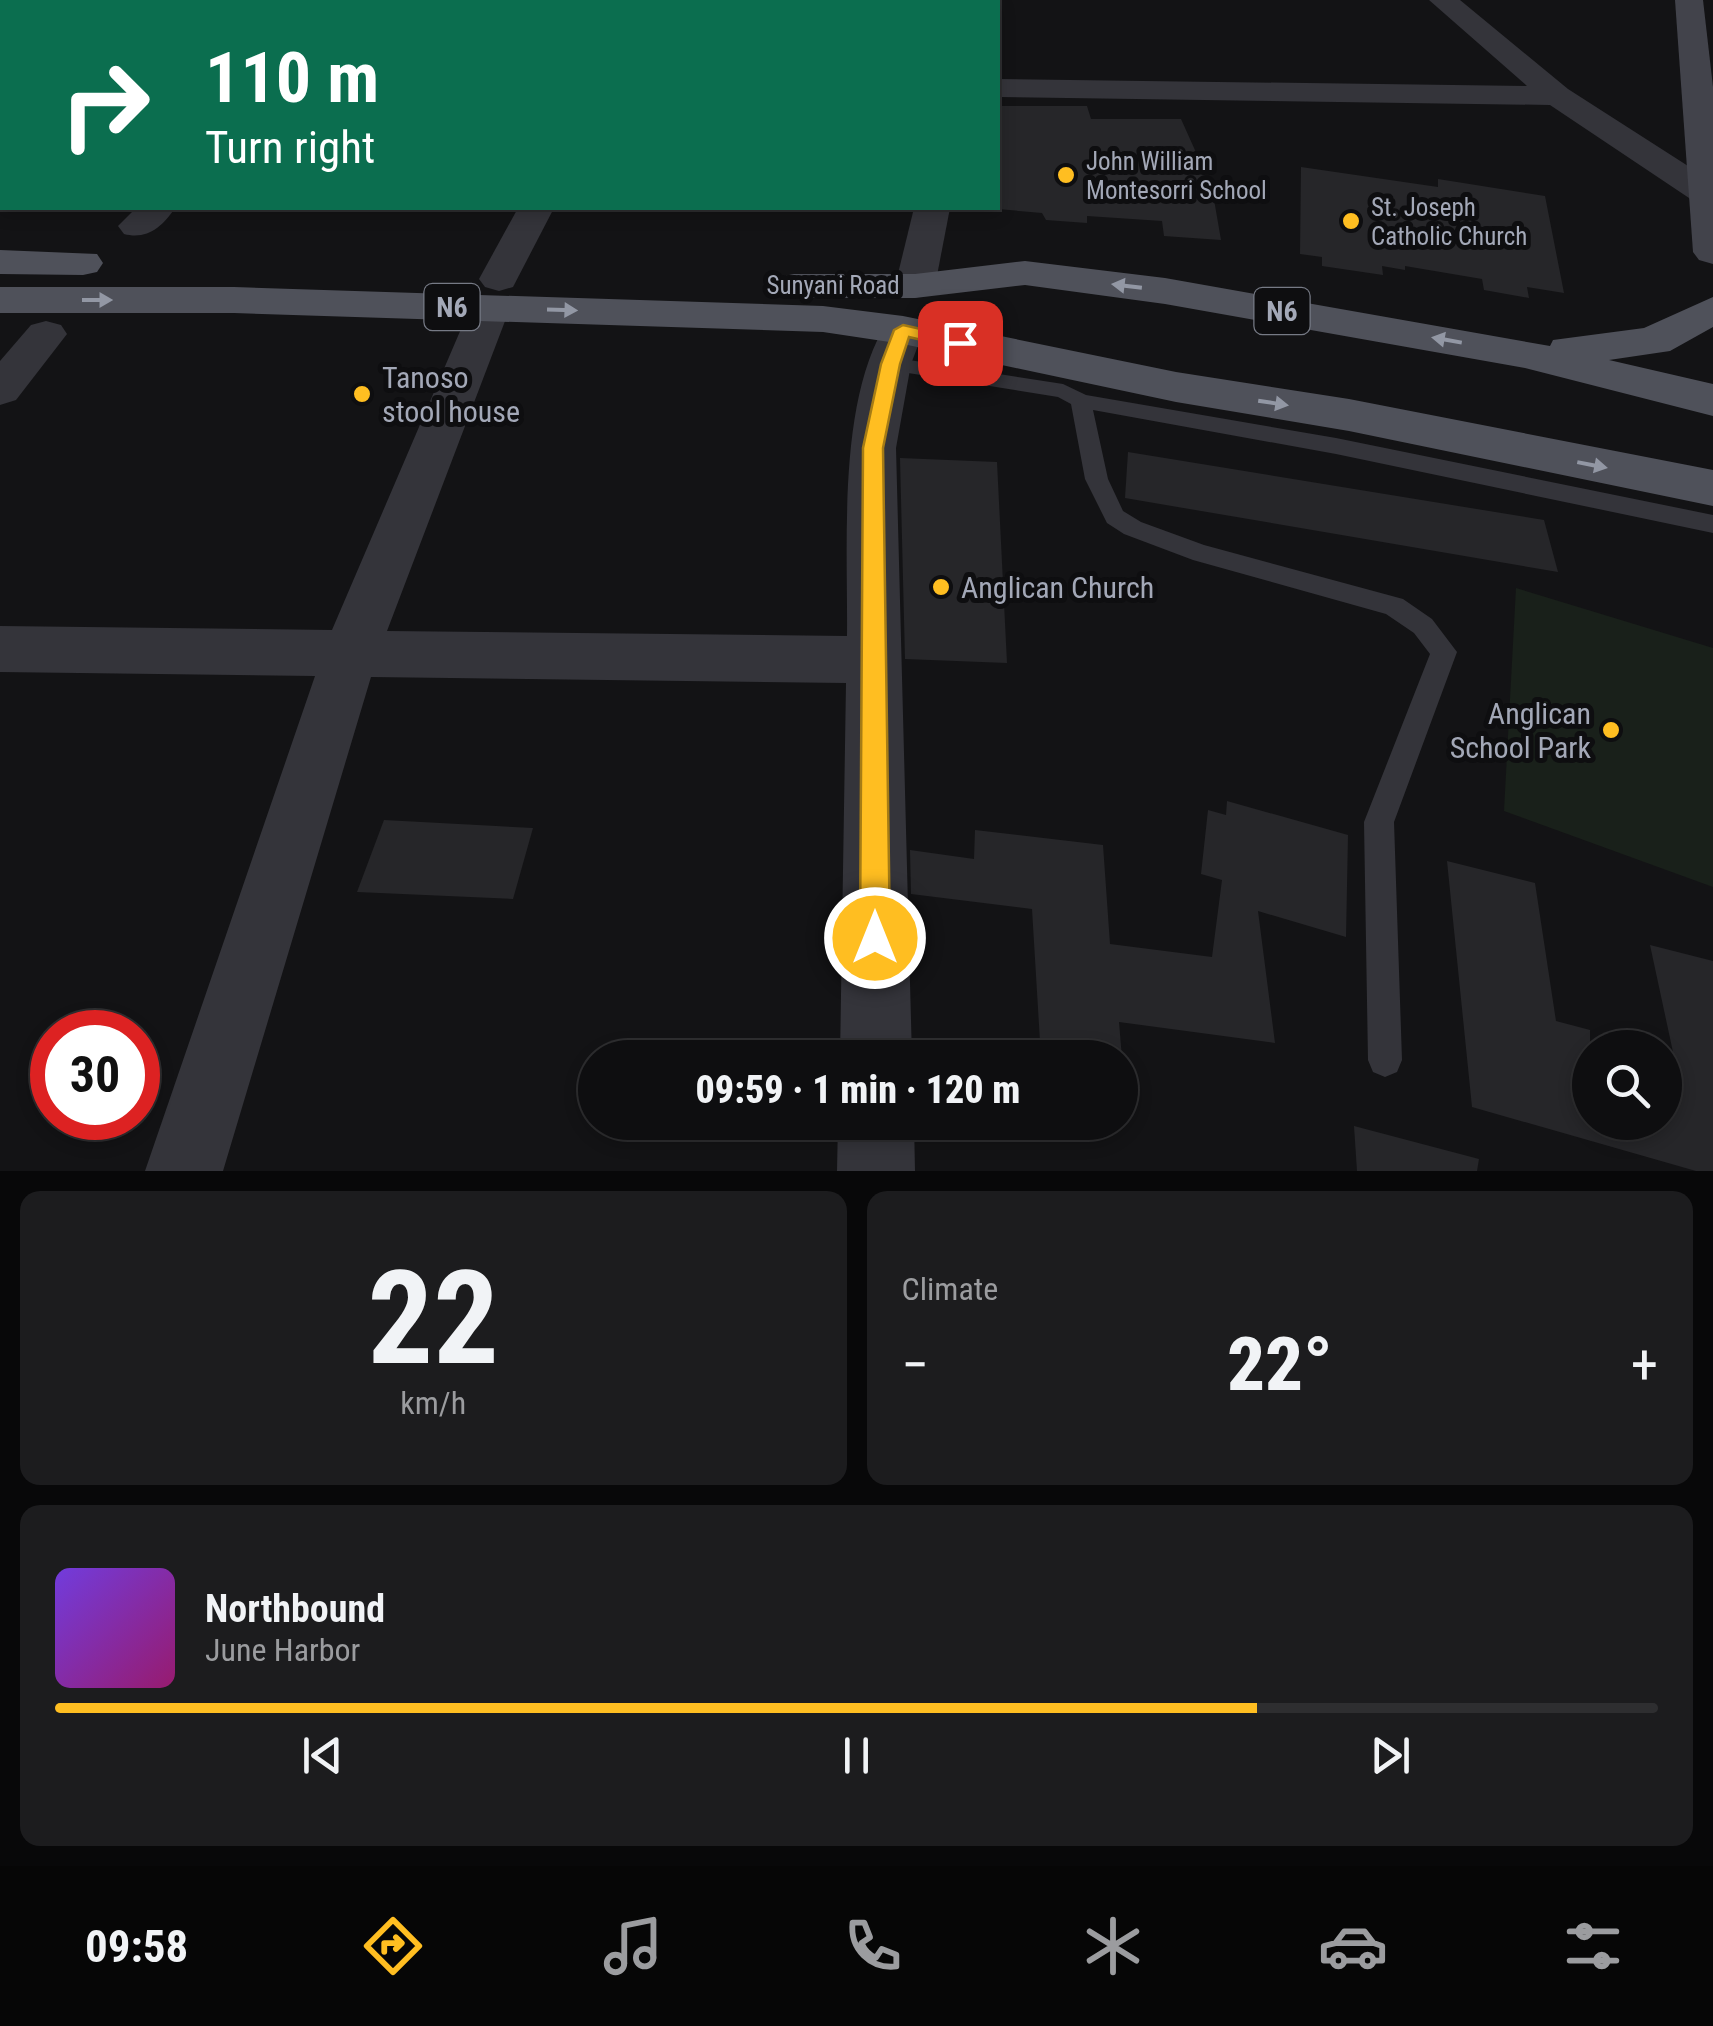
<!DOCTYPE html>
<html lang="en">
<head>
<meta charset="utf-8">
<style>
  body { margin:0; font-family:"Roboto Condensed",sans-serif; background:#1c1c1e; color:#f1f3f6; height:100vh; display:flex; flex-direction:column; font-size:38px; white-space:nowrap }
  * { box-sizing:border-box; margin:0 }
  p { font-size:32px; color:#9b9c9f }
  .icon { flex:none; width:55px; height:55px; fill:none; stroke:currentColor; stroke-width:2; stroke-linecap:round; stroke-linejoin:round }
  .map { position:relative; height:1171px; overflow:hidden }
  .drawer { display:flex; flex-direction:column; gap:20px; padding:20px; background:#080809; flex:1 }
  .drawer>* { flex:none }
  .banner { position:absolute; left:0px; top:0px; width:1000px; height:210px; box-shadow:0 5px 15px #0003,0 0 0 2px #2e2e30; background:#0b6e4f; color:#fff; overflow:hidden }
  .controls { position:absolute; left:1572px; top:1030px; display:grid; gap:20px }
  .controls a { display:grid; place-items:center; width:110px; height:110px; border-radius:50%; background:#0e0e10; box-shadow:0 5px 15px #0003,0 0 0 2px #2e2e30; font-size:50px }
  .speed { position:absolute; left:30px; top:1010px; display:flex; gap:20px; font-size:50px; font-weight:700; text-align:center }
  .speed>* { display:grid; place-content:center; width:130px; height:130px; border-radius:50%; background:#0e0e10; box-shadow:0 5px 15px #0003,0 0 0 2px #2e2e30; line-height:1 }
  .speed .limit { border:15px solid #d22; background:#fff; color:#111 }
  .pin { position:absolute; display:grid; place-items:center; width:85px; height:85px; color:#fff; margin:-42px; border-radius:20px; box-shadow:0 5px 15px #0006 }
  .me { position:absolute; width:110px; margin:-55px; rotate:0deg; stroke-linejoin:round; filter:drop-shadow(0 0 8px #0008) }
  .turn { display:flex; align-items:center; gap:35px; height:210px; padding:0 40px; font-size:45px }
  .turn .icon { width:130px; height:130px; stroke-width:2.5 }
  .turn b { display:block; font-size:70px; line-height:85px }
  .big { font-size:75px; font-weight:800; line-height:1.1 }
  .drawer .widget { flex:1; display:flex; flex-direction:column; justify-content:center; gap:15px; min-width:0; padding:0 35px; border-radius:20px; background:#1c1c1e }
  .drawer .dial { align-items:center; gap:0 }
  .dial b { font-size:130px; line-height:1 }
  .song { display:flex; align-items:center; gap:30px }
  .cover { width:120px; height:120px; border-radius:15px; background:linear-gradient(135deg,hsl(260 70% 55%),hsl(320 70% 35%)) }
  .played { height:10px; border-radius:5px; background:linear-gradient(90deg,#ffbe21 75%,#2e2e30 75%) }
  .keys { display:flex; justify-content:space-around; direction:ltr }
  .heat { display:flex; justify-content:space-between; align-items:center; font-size:55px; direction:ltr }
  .drawer .tiles { flex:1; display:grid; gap:20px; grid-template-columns:1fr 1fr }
  .widget:last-child { grid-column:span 2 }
  .trip { position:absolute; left:578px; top:1040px; width:560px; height:100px; border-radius:50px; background:#0e0e10; box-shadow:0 5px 15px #0003,0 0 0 2px #2e2e30; font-weight:800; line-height:100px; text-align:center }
  .dock { display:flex; height:160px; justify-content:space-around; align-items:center; background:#060606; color:#9b9c9f }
  .dock .icon { width:70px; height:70px }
  .dock .on { color:#ffbe21 }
  .dock b { font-size:45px; color:#f1f3f6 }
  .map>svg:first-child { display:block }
  .green { fill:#19201a }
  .building { fill:#262629 }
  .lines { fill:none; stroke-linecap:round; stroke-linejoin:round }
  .lane { fill:#34343a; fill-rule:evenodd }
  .street { fill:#34343a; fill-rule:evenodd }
  .secondary { fill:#42434b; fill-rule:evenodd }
  .primary { fill:#4f515a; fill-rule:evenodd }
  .oneway { fill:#9297a4 }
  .route { fill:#ffbe21; stroke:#a67c15; stroke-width:2.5 }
  .poi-dot { fill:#ffbe21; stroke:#0e0e10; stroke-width:4 }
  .labels { text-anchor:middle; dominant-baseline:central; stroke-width:10; stroke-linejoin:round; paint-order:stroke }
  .far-poi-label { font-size:25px; fill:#a3a8b7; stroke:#0e0e10; text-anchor:start }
  .far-street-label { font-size:25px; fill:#a3a8b7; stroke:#0e0e10 }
  .shield { fill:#0e0e10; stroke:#767a85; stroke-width:2.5 }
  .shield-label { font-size:28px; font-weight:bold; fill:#a3a8b7 }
  .poi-label { font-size:30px; fill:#a3a8b7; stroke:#0e0e10; text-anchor:start }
</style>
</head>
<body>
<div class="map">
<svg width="1713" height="1171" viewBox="0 0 1713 1171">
  <rect width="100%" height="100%" fill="#131315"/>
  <polygon class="green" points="1516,588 1713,648 1713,887 1504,811"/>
  <g class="building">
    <polygon points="998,106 1087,106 1091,119 1181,119 1212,188 1221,240 1164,236 1162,221 1087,216 1087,223 1046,220 1042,213 998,209"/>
    <polygon points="1301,167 1438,187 1438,179 1545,196 1564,293 1527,287 1529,298 1484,290 1482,279 1405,266 1405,270 1382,266 1383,275 1322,266 1322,257 1300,254"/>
    <polygon points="1128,452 1544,520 1558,572 1125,498"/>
    <polygon points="900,458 997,462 1007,663 905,659"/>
    <polygon points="1227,801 1348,835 1346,937 1258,911 1275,1043 1119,1022 1122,1058 1041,1058 1032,909 911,894 910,850 974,859 975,830 1103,845 1110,944 1212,957 1222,880 1201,874 1208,810 1226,815"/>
    <polygon points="384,820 533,828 513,899 357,892"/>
    <polygon points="1447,861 1535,883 1556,1021 1590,1030 1590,1122 1665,1122 1665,1050 1673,1052 1650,945 1713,961 1713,1171 1696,1171 1472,1107"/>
    <polygon points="1354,1126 1479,1159 1477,1171 1357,1171"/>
  </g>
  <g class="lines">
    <polygon class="lane" points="890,357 1063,384 1086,395 1336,438 1713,515 1713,533 1336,454 1093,410 1108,479 1123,511 1141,522 1204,545 1403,599 1432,619 1457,652 1394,822 1402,1060 1397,1072 1385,1077 1373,1072 1368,1060 1364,822 1430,654 1414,633 1386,614 1193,560 1124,534 1107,523 1085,479 1071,404 1058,397 883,369 883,359"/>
    <g class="street">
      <polygon points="1429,0 1460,0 1568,89 1713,182 1713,206 1698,204 1550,105 998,97 998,79 1527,86"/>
      <polygon points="2,21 2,40 0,41 0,22"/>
      <rect x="0" y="87" width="2" height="18"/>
      <path d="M 136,208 L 175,208 C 162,227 147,240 124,234 L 118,226 Z"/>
      <polygon points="518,208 554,208 513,287 499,291 485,287 479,279"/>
      <polygon points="914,208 950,208 935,286 929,294 915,298 901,294 895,286"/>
      <path d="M 490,296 L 504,299 L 510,308 L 387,631 L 847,636 C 848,545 837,399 888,321 L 903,317 L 918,321 L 924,330 L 911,364 L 896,448 L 912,1058 L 840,1058 L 846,683 L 371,677 L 223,1171 L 145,1171 L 315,676 L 0,672 L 0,626 L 332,630 L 470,308 L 476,299 Z"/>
      <polygon points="46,321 61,325 67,334 16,400 0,405 0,361 31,325"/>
      <polygon points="838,1122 914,1122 915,1171 837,1171"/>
    </g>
    <polygon class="secondary" points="1675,0 1703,0 1713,87 1713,264 1699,260 1693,252"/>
    <g class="primary">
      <polygon points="0,250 97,254 103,263 97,272 83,275 0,274"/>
      <polygon points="1025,261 1165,278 1550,346 1553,340 1644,328 1713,297 1713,327 1670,351 1609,360 1713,384 1713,416 1525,368 1165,304 1025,285 915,298 794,298 779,295 773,286 779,277 794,274 915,274"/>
      <polygon points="0,287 234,287 823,306 903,316 1176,372 1349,399 1713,470 1713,506 1349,431 1176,402 903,344 823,332 234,313 0,313"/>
    </g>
  </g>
  <defs><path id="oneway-solid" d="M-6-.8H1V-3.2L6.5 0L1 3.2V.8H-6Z" transform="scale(2.5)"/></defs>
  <g class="oneway">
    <use href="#oneway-solid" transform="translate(1127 286) rotate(-173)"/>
    <use href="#oneway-solid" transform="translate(97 300)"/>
    <use href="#oneway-solid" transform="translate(562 310) rotate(2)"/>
    <use href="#oneway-solid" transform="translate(1447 340) rotate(-170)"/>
    <use href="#oneway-solid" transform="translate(1273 403) rotate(9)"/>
    <use href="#oneway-solid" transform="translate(1592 465) rotate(11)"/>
  </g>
  <polygon class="route" points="903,325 966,339 969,343 960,349 909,337 900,364 883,448 890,938 885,949 875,953 865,949 860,938 863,448 881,364 894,330"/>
  <g class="poi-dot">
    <circle cx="1066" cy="175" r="10"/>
    <circle cx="1351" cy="221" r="10"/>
    <circle cx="362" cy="394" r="10"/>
    <circle cx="941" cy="587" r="10"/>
    <circle cx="1611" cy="730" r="10"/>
  </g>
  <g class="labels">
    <g class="far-poi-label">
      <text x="1086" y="161">John William<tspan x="1086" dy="29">Montesorri School</tspan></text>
      <text x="1371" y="207">St. Joseph<tspan x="1371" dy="29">Catholic Church</tspan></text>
    </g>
    <g class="far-street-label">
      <text x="833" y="285">Sunyani Road</text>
    </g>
    <g class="shield">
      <rect x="424.5" y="284" width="55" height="46" rx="8"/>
      <rect x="1254.5" y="288" width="55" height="46" rx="8"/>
    </g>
    <g class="shield-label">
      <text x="452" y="307">N6</text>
      <text x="1282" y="311">N6</text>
    </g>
    <g class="poi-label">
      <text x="382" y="377">Tanoso<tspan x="382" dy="34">stool house</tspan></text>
      <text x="961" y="587">Anglican Church</text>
      <text x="1591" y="713" text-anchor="end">Anglican<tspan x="1591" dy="34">School Park</tspan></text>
    </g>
  </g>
</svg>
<div class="controls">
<a><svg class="icon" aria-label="search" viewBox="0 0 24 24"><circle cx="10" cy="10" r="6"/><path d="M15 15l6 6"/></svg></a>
</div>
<div class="speed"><div class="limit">30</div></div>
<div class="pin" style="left:960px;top:343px;background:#d93025"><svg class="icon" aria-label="arrive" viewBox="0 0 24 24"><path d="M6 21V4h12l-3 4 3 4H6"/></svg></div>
<svg class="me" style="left:875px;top:938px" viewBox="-20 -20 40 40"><circle r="17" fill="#ffbe21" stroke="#fff" stroke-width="3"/><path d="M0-11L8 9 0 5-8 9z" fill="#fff"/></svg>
<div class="trip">09:59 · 1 min · 120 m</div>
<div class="banner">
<div class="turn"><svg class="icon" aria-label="right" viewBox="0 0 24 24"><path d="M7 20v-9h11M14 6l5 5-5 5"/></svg><div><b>110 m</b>Turn right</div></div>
</div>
</div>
<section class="drawer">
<div class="tiles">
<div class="widget dial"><b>22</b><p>km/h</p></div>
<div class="widget"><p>Climate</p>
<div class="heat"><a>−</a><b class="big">22°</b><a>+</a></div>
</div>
<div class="widget">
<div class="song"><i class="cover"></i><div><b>Northbound</b><p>June Harbor</p></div></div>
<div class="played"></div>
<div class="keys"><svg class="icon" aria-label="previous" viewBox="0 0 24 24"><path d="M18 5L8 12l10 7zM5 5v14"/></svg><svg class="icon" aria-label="pause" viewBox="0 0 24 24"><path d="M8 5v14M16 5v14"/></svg><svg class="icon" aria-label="next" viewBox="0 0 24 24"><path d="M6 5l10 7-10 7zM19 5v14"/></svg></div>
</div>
</div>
</section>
<nav class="dock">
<b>09:58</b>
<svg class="icon on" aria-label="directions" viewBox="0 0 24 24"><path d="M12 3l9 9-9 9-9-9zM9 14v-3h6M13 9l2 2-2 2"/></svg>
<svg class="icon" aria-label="music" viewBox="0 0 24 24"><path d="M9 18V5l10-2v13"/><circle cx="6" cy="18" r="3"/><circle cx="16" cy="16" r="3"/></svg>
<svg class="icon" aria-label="phone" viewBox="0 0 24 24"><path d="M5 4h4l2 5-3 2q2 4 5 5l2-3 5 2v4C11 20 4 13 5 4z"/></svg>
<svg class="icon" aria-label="climate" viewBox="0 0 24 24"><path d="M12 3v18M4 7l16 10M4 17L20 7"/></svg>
<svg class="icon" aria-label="car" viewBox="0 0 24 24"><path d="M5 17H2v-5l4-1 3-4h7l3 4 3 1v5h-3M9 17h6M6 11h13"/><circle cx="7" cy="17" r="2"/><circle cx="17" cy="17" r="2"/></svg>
<svg class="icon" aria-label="filters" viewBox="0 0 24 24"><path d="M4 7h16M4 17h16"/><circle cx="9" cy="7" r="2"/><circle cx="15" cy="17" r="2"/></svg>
</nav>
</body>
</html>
